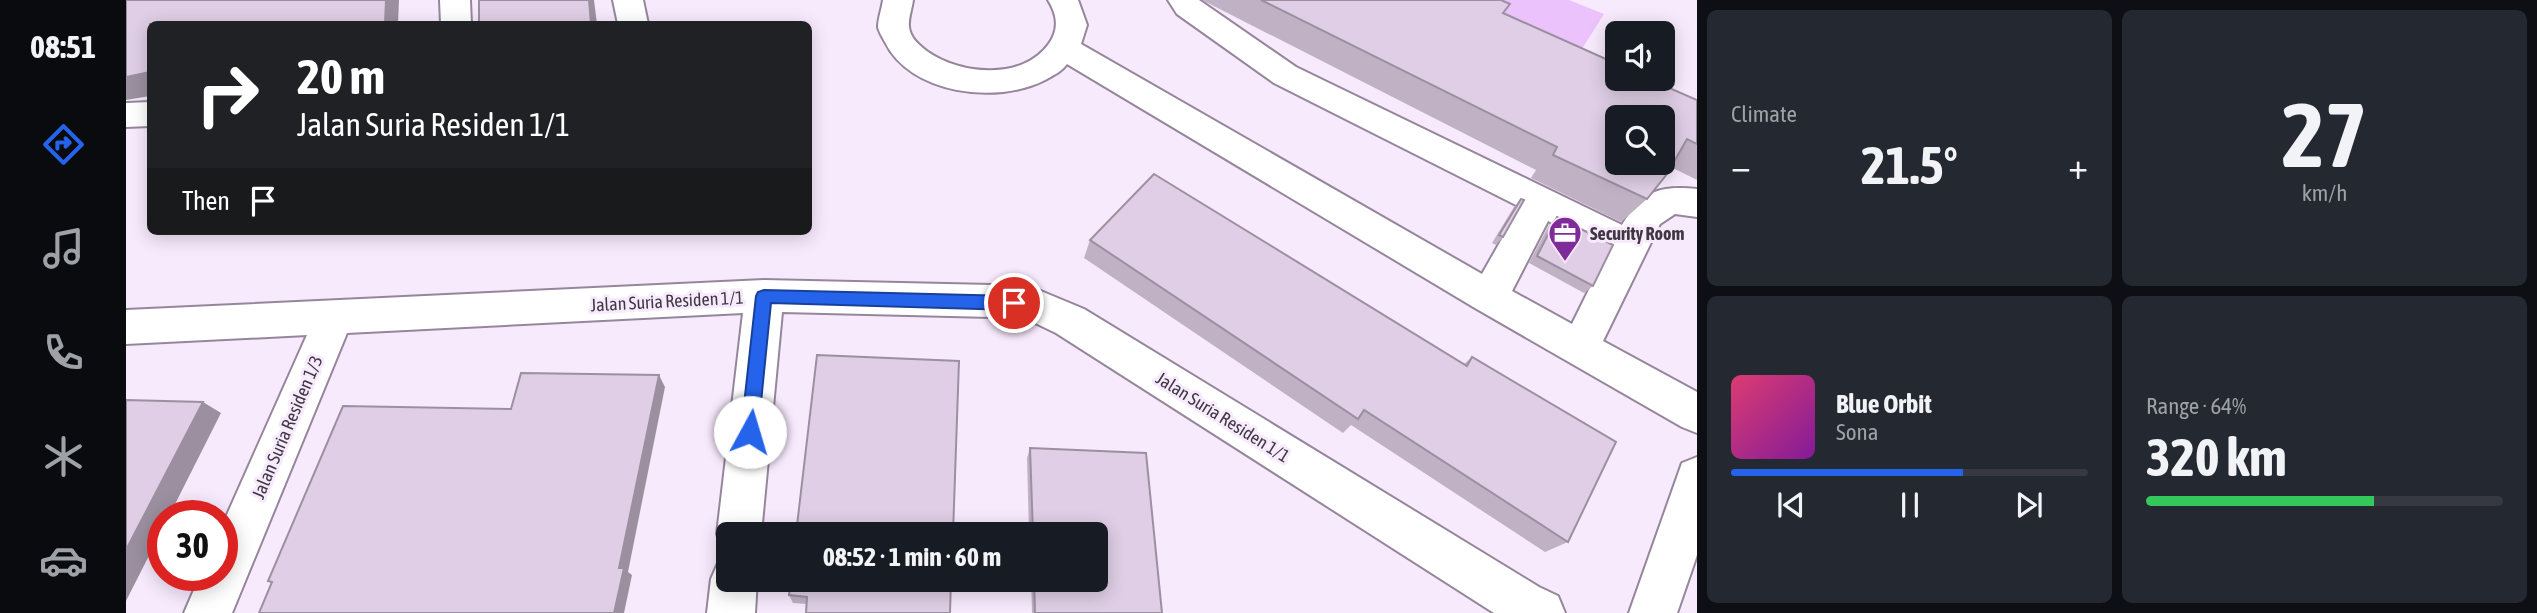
<!DOCTYPE html>
<html lang="en">
<head>
<meta charset="utf-8">
<style>
  body { margin:0; font-family:"Asap Condensed",sans-serif; background:#242831; color:#f1f3f6; height:100vh; display:flex; flex-direction:column; font-size:26px; white-space:nowrap }
  * { box-sizing:border-box; margin:0 }
  p { font-size:23px; color:#9ea1a6 }
  .icon { flex:none; width:38px; height:38px; fill:none; stroke:currentColor; stroke-width:2; stroke-linecap:round; stroke-linejoin:round }
  .map { position:relative; flex:1; overflow:hidden }
  .panel { display:flex; flex-direction:column; gap:10px; padding:10px; background:#0d0f14; width:840px }
  .panel>* { flex:none }
  .banner { position:absolute; left:21px; top:21px; width:665px; height:214px; border-radius:10px; box-shadow:0 4px 18px #0003; background:#202124; color:#fff; overflow:hidden }
  .buttons { position:absolute; left:1479px; top:21px; display:grid; gap:14px }
  .buttons a { display:grid; place-items:center; width:70px; height:70px; border-radius:10px; background:#171b24; box-shadow:0 4px 18px #0003; font-size:35px }
  .speed { position:absolute; left:21px; top:500px; display:flex; gap:14px; font-size:35px; font-weight:700; text-align:center }
  .speed>* { display:grid; place-content:center; width:91px; height:91px; border-radius:50%; background:#171b24; box-shadow:0 4px 18px #0003; line-height:1 }
  .speed .limit { border:10px solid #d22; background:#fff; color:#111 }
  .pin { position:absolute; display:grid; place-items:center; width:60px; height:60px; color:#fff; margin:-30px; border:4px solid #fff; border-radius:50%; box-shadow:0 2px 7px #0007 }
  .me { position:absolute; width:77px; margin:-38px; rotate:6deg; stroke-linejoin:round; filter:drop-shadow(0 0 5px #0008) }
  .turn { display:flex; align-items:center; gap:24px; height:147px; padding:0 35px; font-size:32px }
  .turn .icon { width:91px; height:91px; stroke-width:2.5 }
  .turn b { display:block; font-size:49px; line-height:60px }
  .then { display:flex; align-items:center; height:66px; padding:0 35px; background:#0003; gap:14px; font-size:26px }
  .big { font-size:52px; font-weight:700; line-height:1.1 }
  .panel .widget { flex:1; display:flex; flex-direction:column; justify-content:center; gap:10px; min-width:0; padding:0 24px; border-radius:10px; background:#242831 }
  .panel .dial { align-items:center; gap:0 }
  .dial b { font-size:91px; line-height:1 }
  .song { display:flex; align-items:center; gap:21px }
  .cover { width:84px; height:84px; border-radius:10px; background:linear-gradient(135deg,hsl(340 70% 55%),hsl(290 70% 35%)) }
  .played { height:7px; border-radius:4px; background:linear-gradient(90deg,#2563eb 65%,#363941 65%) }
  .keys { display:flex; justify-content:space-around; direction:ltr }
  .heat { display:flex; justify-content:space-between; align-items:center; font-size:38px; direction:ltr }
  .charge { height:10px; border-radius:5px; background:linear-gradient(90deg,#34c759 64%,#363941 0) }
  .panel .tiles { flex:1; display:grid; gap:10px; grid-template-columns:repeat(2,1fr) }
  .trip { position:absolute; left:590px; top:522px; width:392px; height:70px; border-radius:10px; background:#171b24; box-shadow:0 4px 18px #0003; font-weight:700; line-height:70px; text-align:center }
  main { display:flex; flex:1; min-height:0 }
  .tab-bar { display:flex; flex-direction:column; width:126px; justify-content:space-around; align-items:center; background:#090b0e; color:#9ea1a6 }
  .tab-bar .icon { width:49px; height:49px }
  .tab-bar .selected { color:#2563eb }
  .tab-bar b { font-size:32px; color:#f1f3f6 }
  .map>svg:first-child { display:block }
  .water { fill:#ecc2fc }
  .lines { fill:none; stroke-linecap:round; stroke-linejoin:round }
  .minor-casing { stroke:#96869c; stroke-width:4 }
  .minor { fill:#fff; fill-rule:evenodd }
  .wall { fill:#c0b1c5 }
  .shaded-wall { fill:#9c90a0 }
  .building { fill:#dfcee5; stroke:#9c90a0; stroke-width:2; fill-rule:evenodd }
  .route { fill:#2563eb; stroke:#184099; stroke-width:2 }
  .labels { text-anchor:middle; dominant-baseline:central; stroke-width:6; stroke-linejoin:round; paint-order:stroke }
  .poi-label { font-size:18px; font-weight:bold; fill:#3f3842; stroke:#f8eafd; text-anchor:start }
  .street-label { font-size:18px; fill:#3f3842; stroke:#f8eafd }
</style>
</head>
<body>
<main>
<nav class="tab-bar">
<b>08:51</b>
<svg class="icon selected" aria-label="directions" viewBox="0 0 24 24"><path d="M12 3l9 9-9 9-9-9zM9 14v-3h6M13 9l2 2-2 2"/></svg>
<svg class="icon" aria-label="music" viewBox="0 0 24 24"><path d="M9 18V5l10-2v13"/><circle cx="6" cy="18" r="3"/><circle cx="16" cy="16" r="3"/></svg>
<svg class="icon" aria-label="phone" viewBox="0 0 24 24"><path d="M5 4h4l2 5-3 2q2 4 5 5l2-3 5 2v4C11 20 4 13 5 4z"/></svg>
<svg class="icon" aria-label="climate" viewBox="0 0 24 24"><path d="M12 3v18M4 7l16 10M4 17L20 7"/></svg>
<svg class="icon" aria-label="car" viewBox="0 0 24 24"><path d="M5 17H2v-5l4-1 3-4h7l3 4 3 1v5h-3M9 17h6M6 11h13"/><circle cx="7" cy="17" r="2"/><circle cx="17" cy="17" r="2"/></svg>
</nav>
<div class="map">
<svg width="1571" height="613" viewBox="0 0 1571 613">
  <rect width="100%" height="100%" fill="#f8eafd"/>
  <polygon class="water" points="1335,0 1443,0 1478,14 1454,52"/>
  <g class="lines">
    <defs>
      <g id="minor">
        <polygon points="314,0 344,0 345,24 315,24"/>
        <polygon points="487,0 517,0 522,24 492,24"/>
        <path d="M 757,0 L 787,0 C 786,8 782,19 783,27 C 784,38 794,46 802,52 C 835,75 896,80 922,45 C 933,30 932,16 922,0 L 952,0 L 961,25 L 955,44 L 1356,274 L 1394,207 L 1148,83 L 1051,14 L 1042,0 L 1073,0 L 1170,67 L 1496,225 C 1516,191 1533,185 1571,189 L 1571,217 L 1549,214 L 1534,224 L 1477,341 L 1571,392 L 1571,433 L 1556,427 L 1349,308 L 941,64 C 935,72 928,75 919,80 C 871,105 784,94 759,42 C 757,38 753,32 752,27 C 752,19 756,8 757,0 ZM 1422,221 L 1482,251 L 1446,324 L 1386,291 Z"/>
        <polygon points="24,102 24,126 0,127 0,103"/>
        <polygon points="638,280 866,285 910,289 958,309 1413,587 1432,596 1439,613 1368,613 930,333 905,321 866,317 656,312 635,534 602,534 602,552 597,550 591,534 617,313 221,333 106,613 58,613 74,576 96,576 96,526 181,335 0,344 0,310"/>
        <polygon points="1571,457 1571,555 1551,613 1503,613 1556,463"/>
        <polygon points="602,558 602,579 631,579 629,613 581,613 585,579 592,563"/>
      </g>
    </defs>
    <use href="#minor" class="minor-casing"/>
    <use href="#minor" class="minor"/>
  </g>
  <g class="wall">
    <polygon points="1076,0 1375,0 1378,14 1571,100 1571,180 1545,167 1521,199 1495,222 1405,178 1410,170"/>
    <polygon points="1395,199 1377,237 1370,245 1366,243 1388,207"/>
    <polygon points="1431,217 1467,286 1458,293 1403,263 1423,225"/>
    <polygon points="964,240 1338,364 1346,357 1442,542 1419,552 1225,425 1217,433 958,258"/>
    <polygon points="904,448 1036,613 906,613 905,579 970,579 970,534 903,534 901,458"/>
    <polygon points="825,579 681,604 667,603 663,595"/>
  </g>
  <g class="shaded-wall">
    <polygon points="260,0 273,0 272,24 259,24"/>
    <polygon points="463,0 468,0 471,24 465,24"/>
    <polygon points="24,72 24,96 0,100 0,77"/>
    <polygon points="533,375 539,387 502,572 506,575 498,613 488,613 493,568"/>
    <polygon points="77,402 95,413 43,516 37,516 37,528 0,601 0,550"/>
  </g>
  <g class="building">
    <polygon points="0,0 260,0 259,24 24,24 24,72 0,77"/>
    <polygon points="353,0 463,0 465,24 353,24"/>
    <path d="M 1135,0 L 1375,0 L 1384,4 L 1377,13 L 1491,64 L 1491,79 L 1523,79 L 1571,100 L 1571,144 L 1561,139 L 1541,174 L 1521,199 L 1427,155 L 1431,147 ZM 1491,117 L 1536,117 L 1536,163 L 1491,163 Z"/>
    <polygon points="1028,174 1341,366 1346,357 1490,442 1442,542 1238,410 1232,419 964,240"/>
    <polygon points="1395,199 1398,200 1377,237 1373,235"/>
    <polygon points="1431,217 1487,245 1467,286 1411,256"/>
    <polygon points="691,355 833,361 827,534 670,534"/>
    <polygon points="395,373 533,375 493,568 498,568 488,613 133,613 146,582 142,581 217,406 385,409"/>
    <polygon points="0,400 77,402 0,550"/>
    <polygon points="904,448 1020,453 1036,613 909,613 908,579 970,579 970,534 907,534"/>
    <polygon points="665,579 825,579 824,613 680,613 681,597 663,595"/>
  </g>
  <polygon class="route" points="638,290 888,296 894,298 896,303 894,308 888,310 645,303 632,432 630,437 624,440 617,437 615,432 630,296 632,292"/>
  <defs>
    <symbol id="office-pin" viewBox="-11 -11 22 30"><path d="M0 17L-7.5 6A9.5 9.5 0 1 1 7.5 6Z" fill="#7f2b9a" stroke="#f8eafd"/><path d="M-6-3h4V-5.5h4V-3h4V5H-6ZM-1-4.5V-3h2v-1.5ZM-6 0V1H6V0Z" fill="#fff"/></symbol>
  </defs>
  <g fill-rule="evenodd">
    <use href="#office-pin" x="1420" y="214" width="38" height="52"/>
  </g>
  <g class="labels">
    <g class="poi-label">
      <text x="1464" y="233">Security Room</text>
    </g>
    <g class="street-label">
      <text transform="translate(541 301) rotate(-3)">Jalan Suria Residen 1/1</text>
      <text transform="translate(1097 417) rotate(32)">Jalan Suria Residen 1/1</text>
      <text transform="translate(161 427) rotate(-67)">Jalan Suria Residen 1/3</text>
    </g>
  </g>
</svg>
<div class="buttons">
<a><svg class="icon" aria-label="sound" viewBox="0 0 24 24"><path d="M4 9h4l5-4v14l-5-4H4zM17 9q2 3 0 6"/></svg></a>
<a><svg class="icon" aria-label="search" viewBox="0 0 24 24"><circle cx="10" cy="10" r="6"/><path d="M15 15l6 6"/></svg></a>
</div>
<div class="speed"><div class="limit">30</div></div>
<div class="pin" style="left:888px;top:303px;background:#d93025"><svg class="icon" aria-label="arrive" viewBox="0 0 24 24"><path d="M6 21V4h12l-3 4 3 4H6"/></svg></div>
<svg class="me" style="left:624px;top:432px" viewBox="-20 -20 40 40"><circle r="19" fill="#fff"/><path d="M0-13L10 11 0 6-10 11z" fill="#2563eb"/></svg>
<div class="trip">08:52 · 1 min · 60 m</div>
<div class="banner">
<div class="turn"><svg class="icon" aria-label="right" viewBox="0 0 24 24"><path d="M7 20v-9h11M14 6l5 5-5 5"/></svg><div><b>20 m</b>Jalan Suria Residen 1/1</div></div>
<div class="then">Then<svg class="icon" aria-label="arrive" viewBox="0 0 24 24"><path d="M6 21V4h12l-3 4 3 4H6"/></svg></div>
</div>
</div>
<section class="panel">
<div class="tiles">
<div class="widget"><p>Climate</p>
<div class="heat"><a>−</a><b class="big">21.5°</b><a>+</a></div>
</div>
<div class="widget dial"><b>27</b><p>km/h</p></div>
<div class="widget">
<div class="song"><i class="cover"></i><div><b>Blue Orbit</b><p>Sona</p></div></div>
<div class="played"></div>
<div class="keys"><svg class="icon" aria-label="previous" viewBox="0 0 24 24"><path d="M18 5L8 12l10 7zM5 5v14"/></svg><svg class="icon" aria-label="pause" viewBox="0 0 24 24"><path d="M8 5v14M16 5v14"/></svg><svg class="icon" aria-label="next" viewBox="0 0 24 24"><path d="M6 5l10 7-10 7zM19 5v14"/></svg></div>
</div>
<div class="widget"><p>Range · 64%</p><b class="big">320 km</b><div class="charge"></div></div>
</div>
</section>
</main>
</body>
</html>
